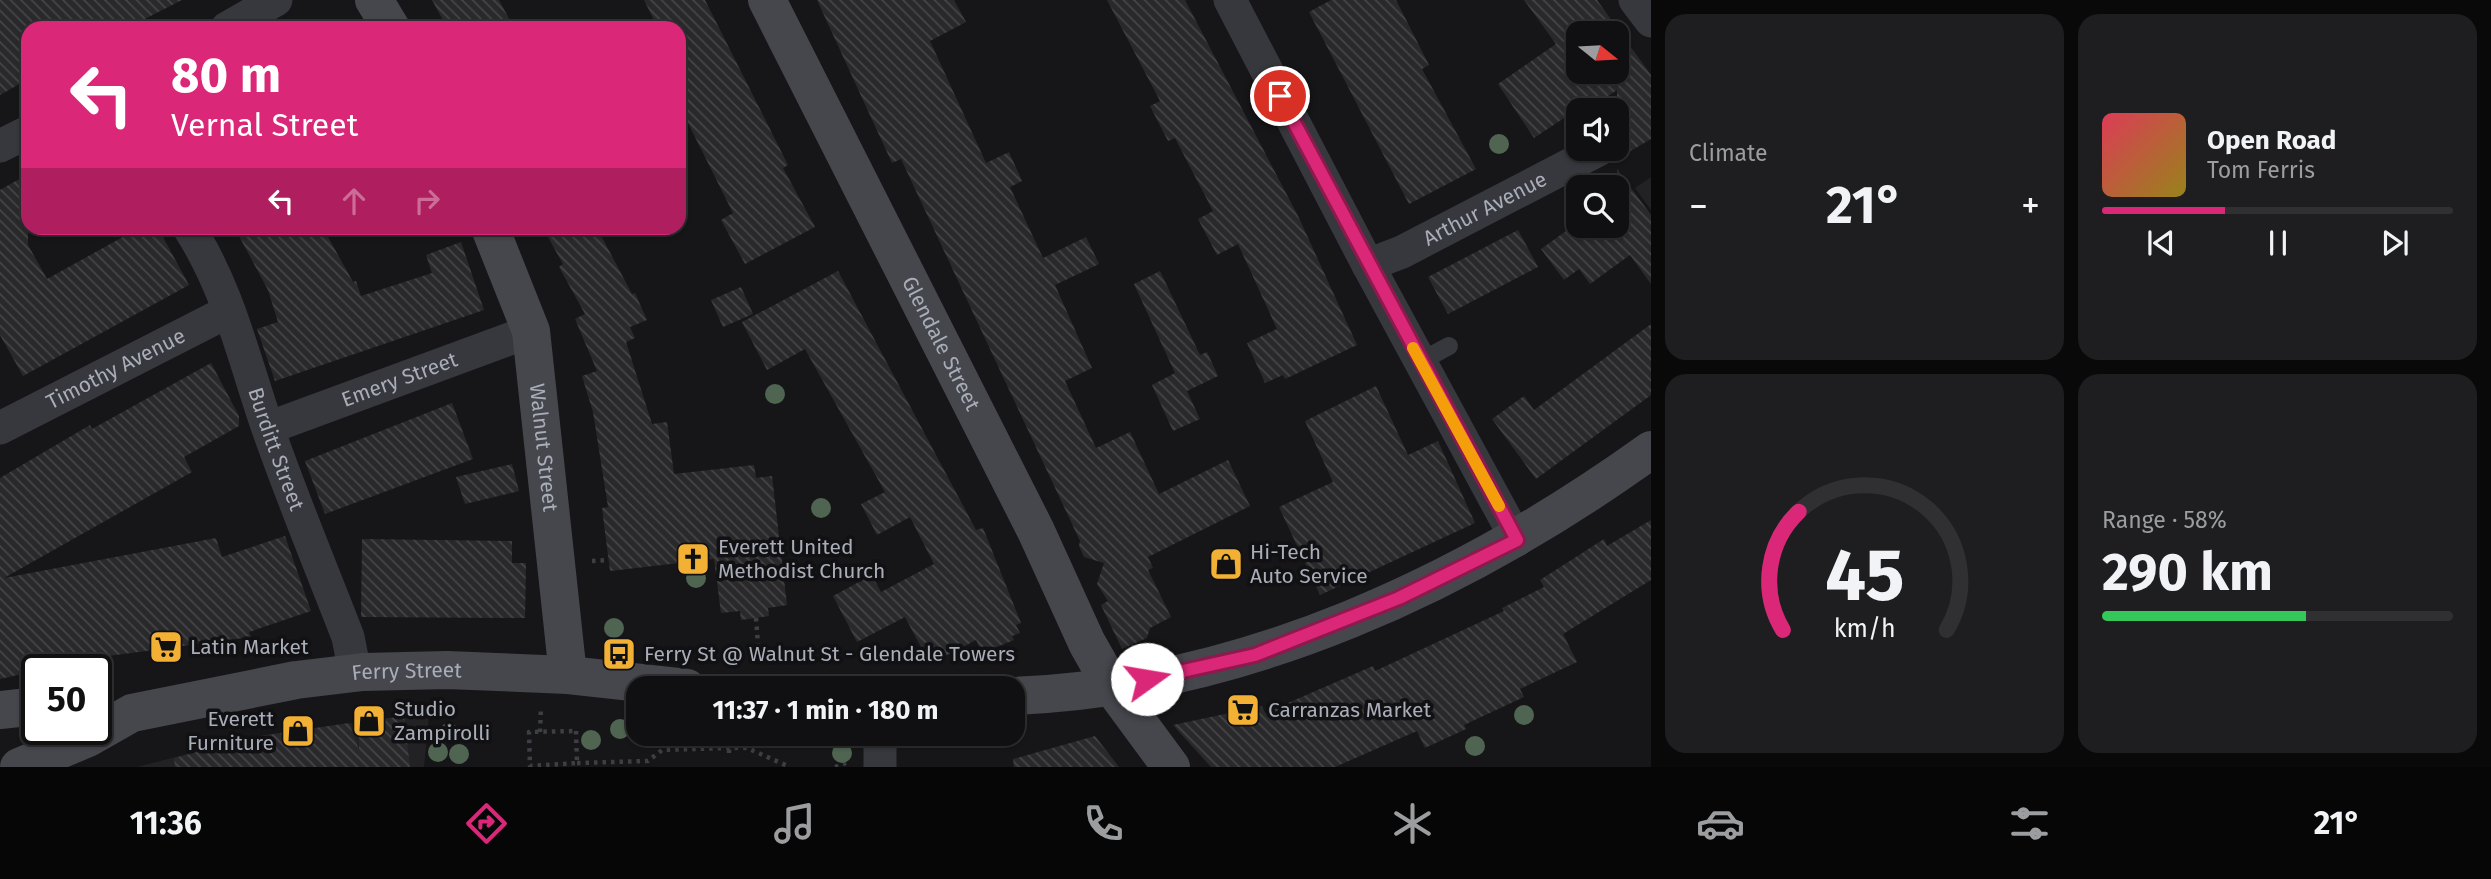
<!DOCTYPE html>
<html lang="en">
<head>
<meta charset="utf-8">
<style>
  body { margin:0; font-family:"Fira Sans",sans-serif; background:#1e1e20; color:#f1f3f6; height:100vh; display:flex; flex-direction:column; font-size:26px; white-space:nowrap }
  * { box-sizing:border-box; margin:0 }
  p { font-size:23px; color:#9c9d9f }
  .icon { flex:none; width:38px; height:38px; fill:none; stroke:currentColor; stroke-width:2; stroke-linecap:round; stroke-linejoin:round }
  .map { position:relative; flex:1; overflow:hidden }
  .details { display:flex; flex-direction:column; gap:14px; padding:14px; background:#09090a; width:840px }
  .details>* { flex:none }
  .hud { position:absolute; left:21px; top:21px; width:665px; height:214px; border-radius:21px; box-shadow:0 2px 5px #0004,0 0 0 2px #303032; background:#db2777; color:#fff; overflow:hidden }
  .needle { width:46px; rotate:108deg }
  .fabs { position:absolute; left:1566px; top:21px; display:grid; gap:14px }
  .fabs a { display:grid; place-items:center; width:63px; height:63px; border-radius:14px; background:#101012; box-shadow:0 2px 5px #0004,0 0 0 2px #303032; font-size:35px }
  .speed { position:absolute; left:21px; top:654px; display:flex; gap:14px; font-size:35px; font-weight:700; text-align:center }
  .speed>* { display:grid; place-content:center; width:91px; height:91px; border-radius:50%; background:#101012; box-shadow:0 2px 5px #0004,0 0 0 2px #303032; line-height:1 }
  .speed .limit { border:4px solid #111; border-radius:10px; background:#fff; color:#111 }
  .pin { position:absolute; display:grid; place-items:center; width:60px; height:60px; color:#fff; margin:-30px; border:4px solid #fff; border-radius:50%; box-shadow:0 2px 7px #0007 }
  .me { position:absolute; width:77px; margin:-38px; rotate:77deg; stroke-linejoin:round; filter:drop-shadow(0 0 5px #0008) }
  .turn { display:flex; align-items:center; gap:24px; height:147px; padding:0 35px; font-size:32px }
  .turn .icon { width:91px; height:91px; stroke-width:2.5 }
  .turn b { display:block; font-size:49px; line-height:60px }
  .lanes { display:flex; align-items:center; height:66px; padding:0 35px; background:#0003; justify-content:center; gap:35px; direction:ltr }
  .lanes .off { opacity:.35 }
  .big { font-size:52px; font-weight:700; line-height:1.1 }
  .details .widget { flex:1; display:flex; flex-direction:column; justify-content:center; gap:10px; min-width:0; padding:0 24px; border-radius:21px; background:#1e1e20 }
  .details .dial { align-items:center; gap:0 }
  .dial svg { height:182px; overflow:visible; fill:none; stroke:#303032; stroke-width:7; stroke-linecap:round; text-anchor:middle }
  .dial text { fill:#f1f3f6; stroke:none }
  .song { display:flex; align-items:center; gap:21px }
  .cover { width:84px; height:84px; border-radius:10px; background:linear-gradient(135deg,hsl(350 70% 55%),hsl(50 70% 35%)) }
  .played { height:7px; border-radius:4px; background:linear-gradient(90deg,#db2777 35%,#303032 35%) }
  .keys { display:flex; justify-content:space-around; direction:ltr }
  .heat { display:flex; justify-content:space-between; align-items:center; font-size:38px; direction:ltr }
  .charge { height:10px; border-radius:5px; background:linear-gradient(90deg,#34c759 58%,#303032 0) }
  .details .tiles { flex:1; display:grid; gap:14px; grid-template-columns:repeat(2,1fr) }
  .trip { position:absolute; left:626px; top:676px; width:399px; height:70px; border-radius:21px; background:#101012; box-shadow:0 2px 5px #0004,0 0 0 2px #303032; font-weight:700; line-height:70px; text-align:center }
  .dock { display:flex; height:112px; justify-content:space-around; align-items:center; background:#060607; color:#9c9d9f }
  .dock .icon { width:49px; height:49px }
  .dock .selected { color:#db2777 }
  .dock b { font-size:32px; color:#f1f3f6 }
  main { display:flex; flex:1; min-height:0 }
  .map>svg:first-child { display:block }
  .built { fill:#222225 }
  .building { fill:url(#building-back-hatch); fill-rule:evenodd }
  .lines { fill:none; stroke-linecap:round; stroke-linejoin:round }
  .path { stroke:#3d3f44; stroke-width:4.5; stroke-dasharray:3.5 5; stroke-linecap:butt }
  .lane { stroke:#37383d; stroke-width:18 }
  .street { stroke:#37383d; stroke-width:33 }
  .secondary { stroke:#45474d; stroke-width:38 }
  .tree { fill:#506452 }
  .route-casing { stroke:#8e194d; stroke-width:18 }
  .route { stroke:#db2777; stroke-width:12 }
  .slow { stroke:#f59e0b; stroke-width:12 }
  .labels { text-anchor:middle; dominant-baseline:central; stroke-width:7; stroke-linejoin:round; paint-order:stroke }
  .street-label { font-size:21px; fill:#a8adb8; stroke:#111113 }
  .poi-label { font-size:21px; fill:#a8adb8; stroke:#111113; text-anchor:start }
</style>
</head>
<body>
<main>
<div class="map">
<svg width="1651" height="767" viewBox="0 0 1651 767">
  <defs>
    <pattern id="building-back-hatch" width="6" height="6" patternUnits="userSpaceOnUse" patternTransform="scale(1.75)"><rect width="6" height="6" fill="#29292c"/><path d="M-1 5l2 2M0 0l6 6M5-1l2 2" fill="none" stroke="#454548"/></pattern>
  </defs>
  <rect width="100%" height="100%" fill="#161618"/>
  <g class="built">
    <polygon points="1651,177 1651,210 1635,188"/>
    <polygon points="404,716 429,716 424,767 137,767 257,736"/>
  </g>
  <g class="building">
    <polygon points="0,0 182,0 127,28 28,28 28,79 0,95"/>
    <polygon points="432,0 499,0 514,28 447,28"/>
    <polygon points="644,0 705,0 788,165 783,168 815,227 745,264 721,220 733,213 679,105 679,28 658,28"/>
    <polygon points="817,0 954,0 966,22 930,41 986,163 1009,152 1022,181 1010,187 1043,258 1086,237 1099,264 1055,285 1092,368 1065,381 1096,448 1130,432 1159,494 1228,460 1250,506 1148,557 1153,568 1148,570 1171,617 1150,628 1147,638 1122,649 1101,605 1108,601 1097,584 1104,563 1084,557 1079,546 1080,541 901,159 892,163"/>
    <polygon points="1107,0 1185,0 1299,218 1357,345 1285,379 1283,375 1265,383 1247,343 1277,329 1238,244 1217,255 1198,219 1213,211 1175,138 1168,141 1150,106 1160,101"/>
    <polygon points="1331,0 1396,0 1429,65 1422,69 1476,169 1409,204 1309,12"/>
    <path d="M 1524,0 L 1597,0 L 1651,75 L 1651,139 L 1617,159 L 1617,90 L 1587,110 L 1576,110 L 1534,138 L 1498,84 L 1556,44 ZM 1578,33 L 1617,33 L 1617,72 L 1578,72 Z"/>
    <polygon points="1617,169 1651,215 1651,284 1630,255 1590,284 1579,269 1564,280 1541,249 1573,226 1617,226"/>
    <polygon points="28,174 28,245 47,279 139,228 158,228 189,285 23,376 0,335 0,190"/>
    <polygon points="254,228 323,228 353,282 356,281 361,296 432,273 426,255 461,242 484,310 275,381 257,329 278,322 268,290 239,236"/>
    <polygon points="543,228 597,228 632,294 635,293 647,320 630,327 635,338 626,342 652,424 667,422 674,474 754,465 756,478 772,476 787,605 768,608 769,616 741,620 740,611 721,613 714,559 610,571 602,508 608,507 593,412 582,376 597,371 575,319 585,314 559,267 563,264"/>
    <polygon points="1518,230 1538,267 1448,314 1428,277"/>
    <polygon points="838,271 976,530 983,528 1021,623 1016,625 1020,633 1012,636 1014,640 982,653 976,640 930,664 905,617 857,642 833,596 872,575 881,592 934,564 910,517 877,535 861,504 885,492 805,349 767,370 742,322"/>
    <polygon points="1160,271 1200,355 1207,352 1218,376 1187,391 1200,419 1173,431 1152,385 1175,373 1134,284"/>
    <polygon points="741,287 753,314 723,327 711,300"/>
    <polygon points="1651,324 1651,395 1536,479 1492,419 1524,396 1534,410"/>
    <polygon points="211,363 239,416 239,426 184,457 192,472 4,578 216,538 222,557 285,536 311,611 249,632 251,637 86,659 0,679 0,478 90,425 92,429"/>
    <polygon points="1376,386 1408,455 1438,441 1475,523 1320,595 1279,507 1333,482 1305,421"/>
    <polygon points="452,403 473,459 325,514 305,461"/>
    <polygon points="512,464 519,491 465,504 456,477"/>
    <polygon points="1651,520 1651,580 1563,634 1577,662 1520,689 1524,697 1464,725 1466,729 1425,748 1417,731 1335,767 1211,767 1173,725 1262,706 1265,713 1373,666 1375,671 1504,611 1502,608 1544,587 1540,580 1604,539 1607,546"/>
    <polygon points="362,539 512,541 512,563 526,563 525,618 361,617"/>
    <polygon points="404,716 410,767 175,767 174,758 261,736 349,723 359,750 359,723"/>
    <polygon points="1095,736 1119,767 1014,767 1013,759"/>
  </g>
  <g class="lines">
    <g class="path">
      <polyline points="592,561 609,560"/>
      <polyline points="756,618 759,657"/>
      <polygon points="576,731 577,763 530,766 529,732"/>
      <polyline points="540,732 541,707"/>
      <polyline points="729,753 730,733"/>
      <polyline points="577,763 648,761 662,750 729,748 747,748 790,767"/>
      <polyline points="835,767 846,763"/>
    </g>
    <polyline class="lane" points="1421,361 1449,346"/>
    <g class="street">
      <polyline points="1230,0 1368,265 1517,540"/>
      <polyline points="1635,0 1651,21"/>
      <polyline points="227,28 276,0"/>
      <polyline points="0,146 28,132"/>
      <path id="s1" d="M 189,228 C 228,288 244,359 267,426 C 292,498 321,567 348,637 L 355,673"/>
      <path id="s2" d="M 1368,265 L 1402,252 L 1600,149"/>
      <path id="s3" d="M 0,428 L 229,311"/>
      <path id="s4" d="M 268,428 L 531,331"/>
      <polyline points="880,767 880,733"/>
    </g>
    <g class="secondary">
      <polyline points="374,0 391,28"/>
      <path id="s5" d="M 767,0 L 1036,531 L 1087,643 L 1112,687 L 1171,767"/>
      <path id="s6" d="M 490,228 L 531,331 L 568,675"/>
      <path d="M 1013,696 C 1245,687 1466,583 1651,450"/>
      <polyline points="0,710 37,706"/>
      <path id="s7" d="M 19,767 L 88,738 L 132,713 L 296,680 L 363,672 L 447,670 L 568,675 L 687,688"/>
    </g>
  </g>
  <g class="tree">
    <circle cx="1499" cy="144" r="10"/>
    <circle cx="775" cy="394" r="10"/>
    <circle cx="821" cy="508" r="10"/>
    <circle cx="696" cy="578" r="10"/>
    <circle cx="614" cy="628" r="10"/>
    <circle cx="1524" cy="715" r="10"/>
    <circle cx="620" cy="729" r="10"/>
    <circle cx="449" cy="733" r="10"/>
    <circle cx="591" cy="740" r="10"/>
    <circle cx="1475" cy="746" r="10"/>
    <circle cx="438" cy="752" r="10"/>
    <circle cx="842" cy="753" r="10"/>
    <circle cx="459" cy="754" r="10"/>
  </g>
  <g class="lines">
    <defs>
      <polyline id="route" points="1147,679 1255,655 1399,598 1517,540 1280,96"/>
    </defs>
    <use href="#route" class="route-casing"/>
    <use href="#route" class="route"/>
    <polyline class="slow" points="1413,348 1499,506"/>
  </g>
  <defs>
    <symbol id="church-square" viewBox="-11 -11 22 22"><rect x="-9" y="-9" width="18" height="18" rx="4" fill="#f2b134" stroke="#111113"/><path d="M-1.2-6h2.4v3.5h3.3v2.4h-3.3V6h-2.4V-.1h-3.3v-2.4h3.3Z" fill="#111"/></symbol>
    <symbol id="shop-square" viewBox="-11 -11 22 22"><rect x="-9" y="-9" width="18" height="18" rx="4" fill="#f2b134" stroke="#111113"/><path d="M-5-2.5h2.3a2.7 3.5 0 0 1 5.4 0H5L5.5 6h-11ZM-1.5-2.5h3a1.5 2.3 0 0 0-3 0Z" fill="#111"/></symbol>
    <symbol id="supermarket-square" viewBox="-11 -11 22 22"><rect x="-9" y="-9" width="18" height="18" rx="4" fill="#f2b134" stroke="#111113"/><path d="M-6-5.5h2.5l.6 2H6L4.5 2H-2.5L-4.4-4H-6ZM-1.5 3.2a1.3 1.3 0 1 0 .1 0ZM3 3.2a1.3 1.3 0 1 0 .1 0Z" fill="#111"/></symbol>
    <symbol id="bus-square" viewBox="-11 -11 22 22"><rect x="-9" y="-9" width="18" height="18" rx="4" fill="#f2b134" stroke="#111113"/><path d="M-5-6H5V4H4V6H2V4H-2V6H-4V4H-5ZM-3.5-4V0h7V-4ZM-3.5 1.2v1.5H-2V1.2ZM2 1.2v1.5H3.5V1.2Z" fill="#111"/></symbol>
  </defs>
  <g fill-rule="evenodd">
    <use href="#church-square" x="674" y="540" width="38" height="38"/>
    <use href="#shop-square" x="1207" y="545" width="38" height="38"/>
    <use href="#supermarket-square" x="147" y="628" width="38" height="38"/>
    <use href="#bus-square" x="600" y="635" width="38" height="38"/>
    <use href="#supermarket-square" x="1224" y="691" width="38" height="38"/>
    <use href="#shop-square" x="350" y="702" width="38" height="38"/>
    <use href="#shop-square" x="279" y="712" width="38" height="38"/>
  </g>
  <g class="labels">
    <g class="street-label">
      <text stroke="none"><textPath href="#s2" startOffset="130">Arthur Avenue</textPath></text>
      <text stroke="none"><textPath href="#s5" startOffset="385">Glendale Street</textPath></text>
      <text stroke="none"><textPath href="#s3" startOffset="130">Timothy Avenue</textPath></text>
      <text stroke="none"><textPath href="#s4" startOffset="140">Emery Street</textPath></text>
      <text stroke="none"><textPath href="#s1" startOffset="238">Burditt Street</textPath></text>
      <text stroke="none"><textPath href="#s6" startOffset="228">Walnut Street</textPath></text>
      <text stroke="none"><textPath href="#s7" startOffset="404">Ferry Street</textPath></text>
    </g>
    <g class="poi-label">
      <text x="718" y="547">Everett United<tspan x="718" dy="24">Methodist Church</tspan></text>
      <text x="1250" y="552">Hi-Tech<tspan x="1250" dy="24">Auto Service</tspan></text>
      <text x="190" y="647">Latin Market</text>
      <text x="644" y="654">Ferry St @ Walnut St - Glendale Towers</text>
      <text x="394" y="709">Studio<tspan x="394" dy="24">Zampirolli</tspan></text>
      <text x="1268" y="710">Carranzas Market</text>
      <text x="274" y="719" text-anchor="end">Everett<tspan x="274" dy="24">Furniture</tspan></text>
    </g>
  </g>
</svg>
<div class="fabs">
<a><svg class="needle" viewBox="-14 -14 28 28"><path d="M0-13l5 13h-10z" fill="#e53935"/><path d="M0 13l5-13h-10z" fill="#9c9d9f"/></svg></a>
<a><svg class="icon" aria-label="sound" viewBox="0 0 24 24"><path d="M4 9h4l5-4v14l-5-4H4zM17 9q2 3 0 6"/></svg></a>
<a><svg class="icon" aria-label="search" viewBox="0 0 24 24"><circle cx="10" cy="10" r="6"/><path d="M15 15l6 6"/></svg></a>
</div>
<div class="speed"><div class="limit">50</div></div>
<div class="pin" style="left:1280px;top:96px;background:#d93025"><svg class="icon" aria-label="arrive" viewBox="0 0 24 24"><path d="M6 21V4h12l-3 4 3 4H6"/></svg></div>
<svg class="me" style="left:1147px;top:679px" viewBox="-20 -20 40 40"><circle r="19" fill="#fff"/><path d="M0-13L10 11 0 6-10 11z" fill="#db2777"/></svg>
<div class="trip">11:37 · 1 min · 180 m</div>
<div class="hud">
<div class="turn"><svg class="icon" aria-label="left" viewBox="0 0 24 24"><path d="M17 20v-9H6M10 6l-5 5 5 5"/></svg><div><b>80 m</b>Vernal Street</div></div>
<div class="lanes"><svg class="icon" aria-label="left" viewBox="0 0 24 24"><path d="M17 20v-9H6M10 6l-5 5 5 5"/></svg><svg class="icon off" aria-label="ahead" viewBox="0 0 24 24"><path d="M12 20V5M6 11l6-6 6 6"/></svg><svg class="icon off" aria-label="right" viewBox="0 0 24 24"><path d="M7 20v-9h11M14 6l5 5-5 5"/></svg></div>
</div>
</div>
<section class="details">
<div class="tiles">
<div class="widget"><p>Climate</p>
<div class="heat"><a>−</a><b class="big">21°</b><a>+</a></div>
</div>
<div class="widget">
<div class="song"><i class="cover"></i><div><b>Open Road</b><p>Tom Ferris</p></div></div>
<div class="played"></div>
<div class="keys"><svg class="icon" aria-label="previous" viewBox="0 0 24 24"><path d="M18 5L8 12l10 7zM5 5v14"/></svg><svg class="icon" aria-label="pause" viewBox="0 0 24 24"><path d="M8 5v14M16 5v14"/></svg><svg class="icon" aria-label="next" viewBox="0 0 24 24"><path d="M6 5l10 7-10 7zM19 5v14"/></svg></div>
</div>
<div class="widget dial"><svg viewBox="0 0 100 80">
<path d="M14 69A42 42 0 1 1 86 69"/>
<path d="M14 69A42 42 0 0 1 21 17" stroke="#db2777"/>
<text x="50" y="56" font-size="32" font-weight="700">45</text>
<text x="50" y="72" font-size="11">km/h</text>
</svg></div>
<div class="widget"><p>Range · 58%</p><b class="big">290 km</b><div class="charge"></div></div>
</div>
</section>
</main>
<nav class="dock">
<b>11:36</b>
<svg class="icon selected" aria-label="directions" viewBox="0 0 24 24"><path d="M12 3l9 9-9 9-9-9zM9 14v-3h6M13 9l2 2-2 2"/></svg>
<svg class="icon" aria-label="music" viewBox="0 0 24 24"><path d="M9 18V5l10-2v13"/><circle cx="6" cy="18" r="3"/><circle cx="16" cy="16" r="3"/></svg>
<svg class="icon" aria-label="phone" viewBox="0 0 24 24"><path d="M5 4h4l2 5-3 2q2 4 5 5l2-3 5 2v4C11 20 4 13 5 4z"/></svg>
<svg class="icon" aria-label="climate" viewBox="0 0 24 24"><path d="M12 3v18M4 7l16 10M4 17L20 7"/></svg>
<svg class="icon" aria-label="car" viewBox="0 0 24 24"><path d="M5 17H2v-5l4-1 3-4h7l3 4 3 1v5h-3M9 17h6M6 11h13"/><circle cx="7" cy="17" r="2"/><circle cx="17" cy="17" r="2"/></svg>
<svg class="icon" aria-label="filters" viewBox="0 0 24 24"><path d="M4 7h16M4 17h16"/><circle cx="9" cy="7" r="2"/><circle cx="15" cy="17" r="2"/></svg>
<b>21°</b>
</nav>
</body>
</html>
